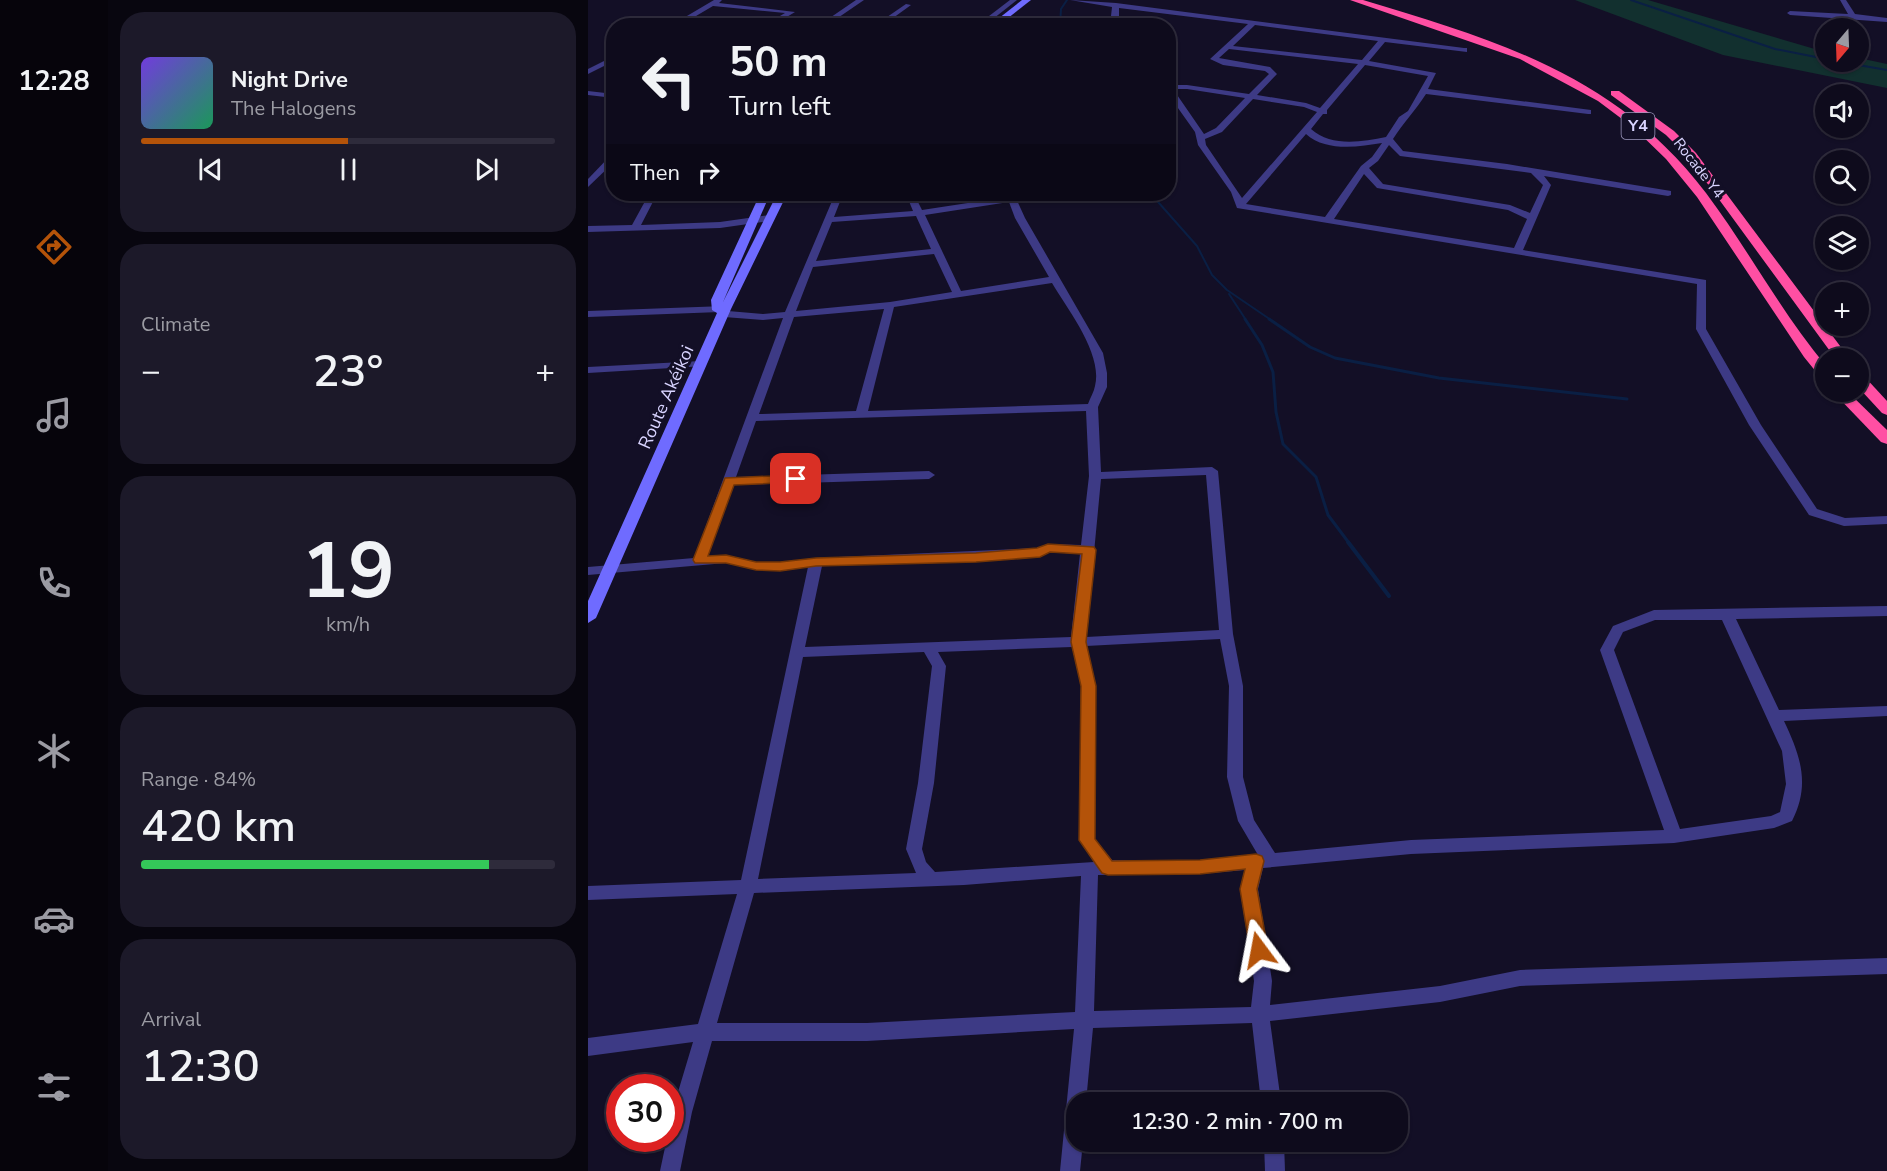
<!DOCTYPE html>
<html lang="en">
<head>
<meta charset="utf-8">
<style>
  body { margin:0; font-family:"Nunito Sans",sans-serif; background:#1c1929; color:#f1f3f6; height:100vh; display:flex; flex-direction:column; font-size:22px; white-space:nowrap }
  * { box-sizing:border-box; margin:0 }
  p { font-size:20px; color:#9b9ba3 }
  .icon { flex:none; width:33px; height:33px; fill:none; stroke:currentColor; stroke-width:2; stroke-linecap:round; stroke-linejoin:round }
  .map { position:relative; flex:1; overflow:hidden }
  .side { display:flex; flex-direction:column; gap:12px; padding:12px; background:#08060f; width:480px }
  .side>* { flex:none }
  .top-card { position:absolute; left:18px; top:18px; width:570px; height:183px; border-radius:24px; box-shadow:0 2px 4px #0004,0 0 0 2px #2e2b3b; background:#0e0b1c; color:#f1f3f6; overflow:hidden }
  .needle { width:39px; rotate:199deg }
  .controls { position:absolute; left:1227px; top:18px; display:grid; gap:12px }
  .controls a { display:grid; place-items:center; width:54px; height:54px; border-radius:50%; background:#0e0b1c; box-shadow:0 2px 4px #0004,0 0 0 2px #2e2b3b; font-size:30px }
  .speed { position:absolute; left:18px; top:1074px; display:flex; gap:12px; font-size:30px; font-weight:700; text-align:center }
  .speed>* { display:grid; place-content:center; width:78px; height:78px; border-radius:50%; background:#0e0b1c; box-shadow:0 2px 4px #0004,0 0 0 2px #2e2b3b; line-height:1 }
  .speed .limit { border:9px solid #d22; background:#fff; color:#111 }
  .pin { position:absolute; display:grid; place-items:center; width:51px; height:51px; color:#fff; margin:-26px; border-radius:12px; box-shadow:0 3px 9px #0006 }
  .me { position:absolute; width:66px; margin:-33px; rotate:347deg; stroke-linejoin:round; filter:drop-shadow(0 0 4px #0008) }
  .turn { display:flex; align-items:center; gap:21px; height:126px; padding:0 24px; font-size:27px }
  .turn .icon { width:78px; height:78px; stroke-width:2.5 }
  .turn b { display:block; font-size:42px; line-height:51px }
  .then { display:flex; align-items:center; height:57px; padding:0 24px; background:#0003; gap:12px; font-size:22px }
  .big { font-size:45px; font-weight:600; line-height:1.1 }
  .side .tile { flex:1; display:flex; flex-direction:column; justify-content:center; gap:9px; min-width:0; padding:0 21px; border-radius:24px; background:#1c1929 }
  .side .dial { align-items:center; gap:0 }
  .dial b { font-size:78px; line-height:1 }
  .song { display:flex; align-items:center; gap:18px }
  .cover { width:72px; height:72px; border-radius:9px; background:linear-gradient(135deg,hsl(260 70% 55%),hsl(150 70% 35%)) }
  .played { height:6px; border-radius:3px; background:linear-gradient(90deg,#b45309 50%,#2e2b3b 50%) }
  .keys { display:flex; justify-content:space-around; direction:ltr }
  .heat { display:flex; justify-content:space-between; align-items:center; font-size:33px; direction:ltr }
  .charge { height:9px; border-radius:4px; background:linear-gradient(90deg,#34c759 84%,#2e2b3b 0) }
  .trip { position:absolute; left:478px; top:1092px; width:342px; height:60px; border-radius:24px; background:#0e0b1c; box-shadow:0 2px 4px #0004,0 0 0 2px #2e2b3b; font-weight:600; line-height:60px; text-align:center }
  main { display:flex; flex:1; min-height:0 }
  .tab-bar { display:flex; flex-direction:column; width:108px; justify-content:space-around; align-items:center; background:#06040b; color:#9b9ba3 }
  .tab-bar .icon { width:42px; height:42px }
  .tab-bar .on { color:#b45309 }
  .tab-bar b { font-size:27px; color:#f1f3f6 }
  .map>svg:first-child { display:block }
  .green { fill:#12302f }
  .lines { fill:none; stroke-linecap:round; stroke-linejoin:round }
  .stream-far2 { stroke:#0a1f44; stroke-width:2 }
  .stream-far1 { stroke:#0a1f44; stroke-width:3 }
  .stream { stroke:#0a1f44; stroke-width:4 }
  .street { fill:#3d3a85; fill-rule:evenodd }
  .secondary { fill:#6f6bff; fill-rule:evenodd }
  .highway { fill:#ff4fa3; fill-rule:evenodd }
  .route { fill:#b45309; stroke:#753606; stroke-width:1.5 }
  .labels { text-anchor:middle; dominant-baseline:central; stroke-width:6; stroke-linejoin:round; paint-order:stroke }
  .far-street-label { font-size:15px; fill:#d9d4ff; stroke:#130f26 }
  .shield { fill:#130f26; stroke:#9e99be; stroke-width:1.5 }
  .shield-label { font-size:16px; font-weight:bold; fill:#d9d4ff }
  .street-label { font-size:18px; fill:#d9d4ff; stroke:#130f26 }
</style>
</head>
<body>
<main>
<nav class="tab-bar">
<b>12:28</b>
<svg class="icon on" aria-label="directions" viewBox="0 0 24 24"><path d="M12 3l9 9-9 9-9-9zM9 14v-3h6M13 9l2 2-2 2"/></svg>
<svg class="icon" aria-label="music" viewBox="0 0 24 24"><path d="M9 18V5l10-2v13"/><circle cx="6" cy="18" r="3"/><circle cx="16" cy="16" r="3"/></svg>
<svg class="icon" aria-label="phone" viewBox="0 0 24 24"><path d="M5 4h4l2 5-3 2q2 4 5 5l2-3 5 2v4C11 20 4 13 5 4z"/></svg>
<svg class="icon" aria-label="climate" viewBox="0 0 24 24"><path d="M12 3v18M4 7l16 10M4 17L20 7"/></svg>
<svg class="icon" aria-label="car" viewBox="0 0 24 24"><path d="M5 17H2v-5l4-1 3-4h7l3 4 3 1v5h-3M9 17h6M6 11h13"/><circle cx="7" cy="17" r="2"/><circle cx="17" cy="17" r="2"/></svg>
<svg class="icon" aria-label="filters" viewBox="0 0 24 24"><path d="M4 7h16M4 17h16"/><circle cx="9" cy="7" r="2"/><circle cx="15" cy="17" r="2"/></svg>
</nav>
<section class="side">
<div class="tile">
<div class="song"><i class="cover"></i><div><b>Night Drive</b><p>The Halogens</p></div></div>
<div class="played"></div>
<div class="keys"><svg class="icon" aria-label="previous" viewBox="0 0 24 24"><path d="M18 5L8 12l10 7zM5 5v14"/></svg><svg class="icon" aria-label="pause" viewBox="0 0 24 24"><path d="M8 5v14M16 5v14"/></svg><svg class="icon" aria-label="next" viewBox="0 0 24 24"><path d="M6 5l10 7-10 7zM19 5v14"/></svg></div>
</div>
<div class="tile"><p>Climate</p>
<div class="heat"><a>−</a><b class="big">23°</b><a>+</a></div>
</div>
<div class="tile dial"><b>19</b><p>km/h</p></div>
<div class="tile"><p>Range · 84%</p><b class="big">420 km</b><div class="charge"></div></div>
<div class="tile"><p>Arrival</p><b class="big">12:30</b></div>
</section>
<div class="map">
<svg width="1299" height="1171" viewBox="0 0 1299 1171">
  <rect width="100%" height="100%" fill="#130f26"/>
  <polygon class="green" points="987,0 1060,0 1237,52 1238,62 1270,62 1271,58 1299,64 1299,88 1135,55"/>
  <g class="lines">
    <g class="stream-far2">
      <polyline points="1043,0 1187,49 1238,59"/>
      <polyline points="472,26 473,9 479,0"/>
      <polyline points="1253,62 1299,70"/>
      <polyline points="563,194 609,246 624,275 639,290 683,320"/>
      <polyline points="641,294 658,320"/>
    </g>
    <g class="stream-far1">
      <polyline points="657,319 674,345 685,372 688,412 695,444 728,477 740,515 761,543"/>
      <polyline points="681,319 722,347 747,358 851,378 1039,399"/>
    </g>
    <polyline class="stream" points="760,542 801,596"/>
    <g class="street">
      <polygon points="126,0 134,0 131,3 207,12 184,26 175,26 197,13 125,6 91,26 82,26"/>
      <polygon points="268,0 276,0 238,26 230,26"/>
      <polygon points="422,0 429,0 396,26 388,26"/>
      <path d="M 482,0 L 528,3 L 876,48 L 879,48 L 879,52 L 797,42 L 781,61 L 848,73 L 840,89 L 1003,110 L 1003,114 L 1000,114 L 838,94 C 828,110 815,123 805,139 L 815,151 L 919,164 L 1083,191 L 1083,195 L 1080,196 L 956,176 L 963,185 L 935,250 L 1118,280 L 1118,329 L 1173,425 L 1229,509 L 1257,518 L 1299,516 L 1299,524 L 1256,526 L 1221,515 L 1161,425 L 1108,329 L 1109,284 L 649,208 L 643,192 L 610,145 L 607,132 L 580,94 L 580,85 L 599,85 L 661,94 L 681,74 L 677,71 L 635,65 L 622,59 L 660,24 L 531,8 L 531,26 L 524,26 L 523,16 L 524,7 ZM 667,25 L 790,41 L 774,60 L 645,46 ZM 641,49 L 770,64 L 732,108 L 718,103 L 669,95 L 689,74 L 682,67 L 631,58 ZM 777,65 L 840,76 L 820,111 L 811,117 L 798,137 C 773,142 743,147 723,129 L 735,114 L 739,114 L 739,110 ZM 585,89 L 599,89 L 657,98 L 628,128 L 616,134 ZM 665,99 L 716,107 L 729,112 L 654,198 L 618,145 L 617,139 L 634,132 ZM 718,134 C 738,152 770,147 794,143 L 784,157 L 773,166 L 737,217 L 658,204 ZM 801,145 L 812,156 L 943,173 L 955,185 L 942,213 L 922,205 L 795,184 L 781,168 L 790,161 ZM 776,174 L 789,188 L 920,210 L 939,219 L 926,248 L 746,219 Z"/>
      <polygon points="1252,0 1258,0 1267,14 1299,18 1299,22 1202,15 1199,13 1202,11 1260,14"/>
      <polygon points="318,4 323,5 294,26 286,26"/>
      <polygon points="26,56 26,61 0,74 0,69"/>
      <polygon points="0,91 26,94 26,98 0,95"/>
      <polygon points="23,155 26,155 26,162 0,187 0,179"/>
      <polygon points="61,194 69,194 53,225 132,222 182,215 187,218 182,221 132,228 0,232 0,226 44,225"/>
      <path d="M 247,194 L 255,194 L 246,217 L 325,211 L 318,194 L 326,194 L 334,210 L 419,197 L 418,194 L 426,194 L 437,218 L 515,353 L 519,373 L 519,387 L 510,407 L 513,472 L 624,467 L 630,471 L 645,634 L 655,686 L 655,777 L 666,820 L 687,853 L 823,840 L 1076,830 L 1012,650 L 1025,626 L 1066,610 L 1299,606 L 1299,616 L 1148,619 L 1191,710 L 1299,706 L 1299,716 L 1196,721 C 1212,755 1223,784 1204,821 L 1186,828 L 1086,843 L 823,854 L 675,868 L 670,889 L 684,981 L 682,1005 L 852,986 L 932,970 L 1299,958 L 1299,974 L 932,986 L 852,1002 L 682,1021 L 693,1102 L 673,1102 L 664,1023 L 505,1028 L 498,1102 L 489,1102 L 489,1142 L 495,1142 L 492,1171 L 472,1171 L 486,1029 L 279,1041 L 124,1041 L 104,1112 L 92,1171 L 72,1171 L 79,1138 L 82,1138 L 84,1112 L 105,1042 L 0,1056 L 0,1038 L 110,1024 L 149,894 L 0,900 L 0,886 L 153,880 L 220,567 L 192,571 L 168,570 L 138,563 L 0,575 L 0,567 L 106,558 L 195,318 L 175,320 L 136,317 L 132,316 L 132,312 L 0,317 L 0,311 L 137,306 L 142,309 L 140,311 L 175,314 L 197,312 ZM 421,202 L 427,218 L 461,277 L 373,291 L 337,215 ZM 328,216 L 343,249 L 228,261 L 244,222 ZM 346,254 L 364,292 L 302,302 L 208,311 L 225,267 ZM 464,283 C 480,310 515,354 507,386 C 506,392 502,398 500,404 L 280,411 L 306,307 ZM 296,309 L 268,411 L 171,414 L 206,317 ZM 498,411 L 501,476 L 493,545 L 460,544 L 450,548 L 228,558 L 192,563 L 168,562 L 138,555 L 120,556 L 146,485 L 341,479 L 347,475 L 341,471 L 148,477 L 168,421 ZM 618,475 L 631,630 L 498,637 L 513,479 ZM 462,552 L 492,554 L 483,637 L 217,647 L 234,566 L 452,556 ZM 1067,620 L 1134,620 L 1194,751 L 1198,784 L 1192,812 L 1183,816 L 1092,829 L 1026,650 L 1035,632 ZM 632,639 L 641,686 L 639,777 L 650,821 L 670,855 L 612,860 L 524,860 L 507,839 L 507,686 L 498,646 ZM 484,647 L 493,686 L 491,840 L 506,862 L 347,872 L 338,862 L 334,849 L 346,783 L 358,666 L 350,652 ZM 336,652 L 344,666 L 330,783 L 318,849 L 328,873 L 170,879 L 215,657 ZM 657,870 L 652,889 L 666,981 L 663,1007 L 506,1011 L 510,875 L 612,874 ZM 493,876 L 487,1012 L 279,1023 L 129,1023 L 166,893 L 376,885 Z"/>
      <polygon points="113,361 118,364 117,366 0,373 0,367"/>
      <polygon points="676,1142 696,1142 697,1171 677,1171"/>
    </g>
    <g class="secondary">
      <polygon points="434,0 443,0 410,26 401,26"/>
      <polygon points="172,194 182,194 135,302 189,194 199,194 143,309 8,618 0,623 0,601 129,313 124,310 123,300"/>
    </g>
    <g class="highway">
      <path d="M 762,0 L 775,0 C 911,41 1028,75 1118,193 C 1160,249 1193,312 1238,366 L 1238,379 L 1233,378 L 1216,357 L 1109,197 L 1078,159 L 1046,128 L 1010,101 L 932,59 Z"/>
      <polygon points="1023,91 1031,91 1086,131 1108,153 1261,358 1247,358 1100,157 1078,135 1023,95"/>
      <polygon points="1270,374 1275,375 1299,401 1299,415 1294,413 1270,387"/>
      <polygon points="1245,392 1260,392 1299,430 1299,444 1293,442"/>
    </g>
  </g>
  <polygon class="route" points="208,475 214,479 212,482 146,485 120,556 138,555 168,562 192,562 228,558 388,553 449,548 460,544 506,547 508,550 498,642 508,686 507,839 524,861 612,860 668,854 674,856 676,861 669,889 680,950 677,956 671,958 665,956 662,950 652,889 657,869 612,874 520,875 514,873 491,840 493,686 483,642 494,554 462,552 452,557 388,562 228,566 192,571 168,570 138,563 107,563 105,560 137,478"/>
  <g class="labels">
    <g class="far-street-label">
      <text transform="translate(1111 168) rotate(52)">Rocade Y4</text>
    </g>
    <rect class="shield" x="1033.5" y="113" width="33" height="26" rx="4.5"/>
    <g class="shield-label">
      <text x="1050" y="126">Y4</text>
    </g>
    <g class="street-label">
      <text transform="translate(78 397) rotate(-66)">Route Akéikoi</text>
    </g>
  </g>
</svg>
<div class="controls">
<a><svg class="needle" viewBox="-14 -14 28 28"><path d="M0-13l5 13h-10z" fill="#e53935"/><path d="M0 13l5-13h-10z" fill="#9b9ba3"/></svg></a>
<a><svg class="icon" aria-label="sound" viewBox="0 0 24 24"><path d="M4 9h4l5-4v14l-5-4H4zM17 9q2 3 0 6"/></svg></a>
<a><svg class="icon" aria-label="search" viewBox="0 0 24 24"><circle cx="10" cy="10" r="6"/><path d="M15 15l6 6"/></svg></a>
<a><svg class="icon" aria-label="layers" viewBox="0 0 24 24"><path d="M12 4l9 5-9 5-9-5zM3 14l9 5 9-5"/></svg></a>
<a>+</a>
<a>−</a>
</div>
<div class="speed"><div class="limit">30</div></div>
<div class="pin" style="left:208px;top:479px;background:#d93025"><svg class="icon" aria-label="arrive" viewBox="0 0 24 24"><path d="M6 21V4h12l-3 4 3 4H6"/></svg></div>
<svg class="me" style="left:671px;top:950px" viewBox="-20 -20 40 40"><path d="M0-17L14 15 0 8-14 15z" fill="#b45309" stroke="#fff" stroke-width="4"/></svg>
<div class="trip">12:30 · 2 min · 700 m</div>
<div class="top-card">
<div class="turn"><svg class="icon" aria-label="left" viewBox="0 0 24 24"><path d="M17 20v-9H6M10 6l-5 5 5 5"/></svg><div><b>50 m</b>Turn left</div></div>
<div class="then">Then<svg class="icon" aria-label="right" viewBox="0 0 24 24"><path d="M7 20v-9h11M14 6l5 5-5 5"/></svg></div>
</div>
</div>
</main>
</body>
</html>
